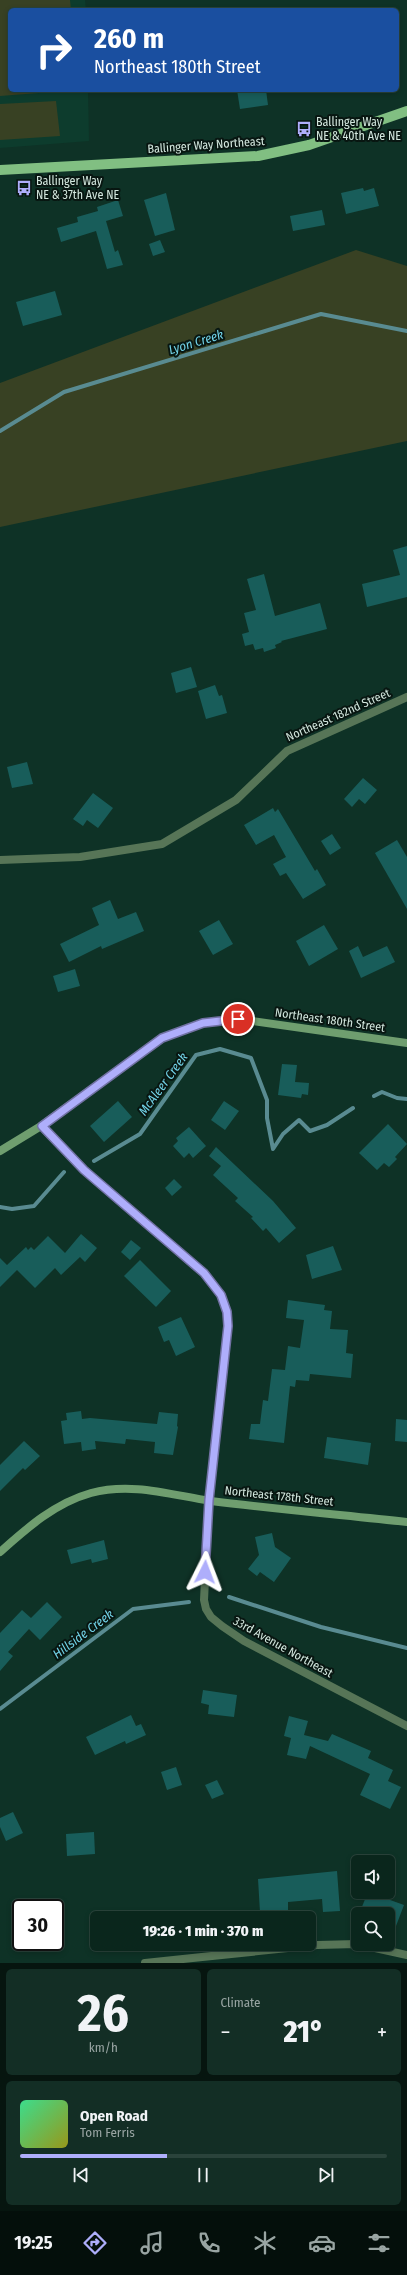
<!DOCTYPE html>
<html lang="en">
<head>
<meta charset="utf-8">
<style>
  body { margin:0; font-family:"Fira Sans Condensed",sans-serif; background:#132e25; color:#f1f3f6; height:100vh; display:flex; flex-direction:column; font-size:15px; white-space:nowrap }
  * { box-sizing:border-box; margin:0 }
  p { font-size:13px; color:#99a5a3 }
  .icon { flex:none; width:22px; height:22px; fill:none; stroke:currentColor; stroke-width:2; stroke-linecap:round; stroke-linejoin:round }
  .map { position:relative; height:1963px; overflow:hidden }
  .drawer { display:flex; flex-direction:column; gap:6px; padding:6px; background:#06150f; flex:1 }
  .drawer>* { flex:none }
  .top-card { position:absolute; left:8px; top:8px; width:391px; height:84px; border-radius:6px; box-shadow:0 2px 6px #0003,0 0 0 1px #2a433b; background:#1a4fa0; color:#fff; overflow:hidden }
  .fabs { position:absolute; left:351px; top:1855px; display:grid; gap:8px }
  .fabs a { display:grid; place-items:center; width:44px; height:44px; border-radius:6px; background:#0a261c; box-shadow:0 2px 6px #0003,0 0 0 1px #2a433b; font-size:20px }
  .speed { position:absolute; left:12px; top:1899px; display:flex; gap:8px; font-size:20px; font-weight:700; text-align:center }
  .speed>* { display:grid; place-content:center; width:52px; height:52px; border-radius:50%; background:#0a261c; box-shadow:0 2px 6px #0003,0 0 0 1px #2a433b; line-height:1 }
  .speed .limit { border:2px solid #111; border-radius:6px; background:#fff; color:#111 }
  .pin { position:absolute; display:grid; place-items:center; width:34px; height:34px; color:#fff; margin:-17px; border:2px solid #fff; border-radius:50%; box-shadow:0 1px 4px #0007 }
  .me { position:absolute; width:44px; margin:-22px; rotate:3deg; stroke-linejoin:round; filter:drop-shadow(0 0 3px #0008) }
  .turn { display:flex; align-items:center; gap:14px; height:84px; padding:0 20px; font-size:18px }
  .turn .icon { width:52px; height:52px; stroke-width:2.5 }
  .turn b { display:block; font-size:28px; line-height:34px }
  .big { font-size:30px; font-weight:800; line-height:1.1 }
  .drawer .widget { flex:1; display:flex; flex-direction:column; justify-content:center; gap:6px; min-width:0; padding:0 14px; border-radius:6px; background:#132e25 }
  .drawer .dial { align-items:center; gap:0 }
  .dial b { font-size:52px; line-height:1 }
  .song { display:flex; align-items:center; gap:12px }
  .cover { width:48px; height:48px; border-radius:6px; background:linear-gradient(135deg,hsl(150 70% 55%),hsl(60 70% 35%)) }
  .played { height:4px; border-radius:2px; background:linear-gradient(90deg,#aeaefb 40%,#2a433b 40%) }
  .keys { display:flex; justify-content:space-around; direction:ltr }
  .heat { display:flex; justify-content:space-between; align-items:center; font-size:22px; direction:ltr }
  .drawer .tiles { flex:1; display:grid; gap:6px; grid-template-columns:1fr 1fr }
  .widget:last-child { grid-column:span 2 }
  .trip { position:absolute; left:90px; top:1911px; width:226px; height:40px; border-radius:6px; background:#0a261c; box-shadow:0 2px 6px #0003,0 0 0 1px #2a433b; font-weight:800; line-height:40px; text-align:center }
  .menu { display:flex; height:64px; justify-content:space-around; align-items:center; background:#040f0b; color:#99a5a3 }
  .menu .icon { width:28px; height:28px }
  .menu .current { color:#aeaefb }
  .menu b { font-size:18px; color:#f1f3f6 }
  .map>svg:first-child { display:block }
  .built { fill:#0d3c2d }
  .green { fill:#384123 }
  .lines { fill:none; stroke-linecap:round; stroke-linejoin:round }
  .stream { stroke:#598b91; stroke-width:4 }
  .building { fill:#185d5a }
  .street { stroke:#577557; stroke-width:8 }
  .secondary { stroke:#6f9e6f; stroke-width:8 }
  .primary { stroke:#81bf82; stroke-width:10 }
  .route-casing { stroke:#7171a3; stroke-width:10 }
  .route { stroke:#aeaefb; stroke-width:7 }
  .labels { text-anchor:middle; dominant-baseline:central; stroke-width:4; stroke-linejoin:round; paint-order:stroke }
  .poi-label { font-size:12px; fill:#d3e7de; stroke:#081611; text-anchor:start }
  .street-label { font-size:12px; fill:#d3e7de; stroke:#081611 }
  .water-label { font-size:13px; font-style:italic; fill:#72d3e8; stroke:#081611 }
</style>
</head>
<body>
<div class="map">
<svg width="407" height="1963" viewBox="0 0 407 1963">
  <rect width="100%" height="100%" fill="#0e3226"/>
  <polygon class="built" points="0,0 85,0 86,10 10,10 10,90 88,90 89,141 0,148"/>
  <g class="green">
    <polygon points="0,0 70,0 71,10 10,10 10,90 77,90 0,96"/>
    <polygon points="56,101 60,136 0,140 0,104"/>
    <polygon points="356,250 407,266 407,441 0,527 0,383"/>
  </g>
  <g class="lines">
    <g class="stream">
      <polyline points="0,431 64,392 321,314 407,331"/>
      <polyline points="374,1096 382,1092 397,1098 407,1099"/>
      <polyline points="94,1161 140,1134 196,1055 220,1049 251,1058 267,1100 267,1118 273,1149 283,1134 299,1120 310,1131 327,1125 353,1108"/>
      <polyline points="0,1207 12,1209 34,1206 64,1172"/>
      <polyline points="229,1597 321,1627 407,1648"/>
      <polyline points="0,1709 133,1609 189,1602"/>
    </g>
  </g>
  <g class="building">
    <polygon points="237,90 266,90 268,105 240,109"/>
    <polygon points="363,188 364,191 374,188 379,206 346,214 341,193"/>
    <polygon points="166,193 175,230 155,236 144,200"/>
    <polygon points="118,200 123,216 106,221 115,252 118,250 123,265 107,269 96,231 61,242 57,228 78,222 77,217 98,211 97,207"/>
    <polygon points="322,210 325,225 293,231 290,216"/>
    <polygon points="160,240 165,252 153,256 149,244"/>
    <polygon points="55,291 62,315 23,326 16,302"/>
    <polygon points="407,546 407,597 367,607 362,584 400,575 393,550"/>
    <polygon points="264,574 275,616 320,603 327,629 281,641 282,642 275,645 276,648 264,652 263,648 255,650 253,644 245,646 242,634 249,632 244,613 256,610 247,579"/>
    <polygon points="191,667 197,687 176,693 171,673"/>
    <polygon points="215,685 219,696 222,695 227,713 206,719 198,691"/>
    <polygon points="27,762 33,784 12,788 7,767"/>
    <polygon points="363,778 377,790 365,804 359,799 352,807 344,799"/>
    <polygon points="93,793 113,808 98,828 87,820 83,826 73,819"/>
    <polygon points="273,808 275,812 278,809 315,871 317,869 326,885 303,899 286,873 280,876 273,864 286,857 274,835 256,845 244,825"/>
    <polygon points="332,834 341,848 330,855 321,841"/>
    <polygon points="397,840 407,857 407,909 375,853"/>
    <polygon points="110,900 118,919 136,912 144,931 102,949 101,946 69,962 60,944 99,925 92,908"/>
    <polygon points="219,920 233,944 213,955 199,931"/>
    <polygon points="324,925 338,949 309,966 296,941"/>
    <polygon points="358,946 363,957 387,946 395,962 361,978 349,951"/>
    <polygon points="75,969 80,986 58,992 53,976"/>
    <polygon points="282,1064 297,1065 295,1082 309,1083 308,1095 302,1094 301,1098 278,1095"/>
    <polygon points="118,1101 132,1117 104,1142 90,1126"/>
    <polygon points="224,1101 239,1111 225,1130 211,1120"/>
    <polygon points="388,1124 407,1144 395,1157 397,1159 389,1167 384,1163 377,1170 359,1153"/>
    <polygon points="189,1127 206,1146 193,1158 189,1153 184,1158 173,1146 178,1141 176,1138"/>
    <polygon points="216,1147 273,1201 296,1228 279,1243 266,1228 263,1231 251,1218 253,1217 235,1201 238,1198 213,1175 221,1166 209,1156"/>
    <polygon points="174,1179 182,1187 172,1196 165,1188"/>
    <polygon points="81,1234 97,1248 85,1262 80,1257 61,1275 55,1268 35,1288 17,1270 0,1287 0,1258 7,1265 26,1247 28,1250 31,1247 34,1250 48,1236 65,1253"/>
    <polygon points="131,1240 141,1248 130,1260 121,1252"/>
    <polygon points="333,1246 342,1270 312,1279 306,1255"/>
    <polygon points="140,1260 171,1291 156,1307 124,1276"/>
    <polygon points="288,1300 325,1305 324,1310 332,1311 330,1329 348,1330 346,1353 353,1354 351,1378 310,1374 309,1381 296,1380 295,1387 290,1386 284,1443 249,1439 251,1424 260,1424 263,1400 268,1401 272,1369 285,1370 288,1346 300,1348 304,1320 286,1318"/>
    <polygon points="181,1317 195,1347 176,1356 169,1340 164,1342 158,1327"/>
    <polygon points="81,1411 82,1419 90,1418 157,1424 159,1412 178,1414 177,1426 178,1427 173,1455 154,1453 155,1442 126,1439 125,1444 95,1441 96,1449 82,1451 81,1442 64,1444 61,1421 67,1420 66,1413"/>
    <polygon points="396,1419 407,1420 407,1442 395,1441"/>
    <polygon points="327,1437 371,1443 368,1465 324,1458"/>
    <polygon points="24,1441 40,1456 25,1470 23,1468 0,1491 0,1465"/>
    <polygon points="272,1533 275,1547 291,1558 274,1582 260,1572 257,1576 248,1569 259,1555 255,1537"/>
    <polygon points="104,1540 108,1559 92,1563 91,1559 71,1564 67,1550"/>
    <polygon points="47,1602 62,1617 40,1640 29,1629 8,1652 13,1656 0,1671 0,1633 22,1610 31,1618"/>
    <polygon points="203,1690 237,1695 234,1717 208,1714 209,1705 201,1703"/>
    <polygon points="131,1715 136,1726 141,1724 146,1735 126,1744 125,1741 95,1755 86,1737"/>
    <polygon points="289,1716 308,1721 304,1735 328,1741 332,1734 371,1751 368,1758 393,1770 388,1781 401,1787 390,1809 360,1795 370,1774 310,1746 306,1759 287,1755 291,1738 284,1736"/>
    <polygon points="176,1767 182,1785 167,1790 161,1772"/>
    <polygon points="217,1780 224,1794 212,1799 205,1785"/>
    <polygon points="13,1812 23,1833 6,1841 0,1827 0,1818"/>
    <polygon points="94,1832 95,1854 67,1856 66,1834"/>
    <polygon points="337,1871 340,1911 323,1912 322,1899 288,1902 288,1910 260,1912 258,1879"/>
    <polygon points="368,1892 404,1905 396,1926 388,1922 388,1914 359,1914"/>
  </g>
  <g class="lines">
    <g class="street">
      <polyline points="0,860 80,857 162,844 236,800 287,751 407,697"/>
      <polyline points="41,1126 84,1170 204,1273 221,1295 227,1312 228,1326 209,1500 204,1600 206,1609 211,1617 222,1626 244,1641 407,1726"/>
      <polyline points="145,1963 317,1945 357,1944 407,1955"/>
    </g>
    <g class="secondary">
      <polyline points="0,1151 41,1126 162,1038 203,1023 238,1019 407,1043"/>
      <path d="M 0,1552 C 27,1528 55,1503 91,1493 C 132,1482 171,1495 211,1501 C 276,1509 342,1515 407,1522"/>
    </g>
    <polyline class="primary" points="0,170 258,156 309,145 407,111"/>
  </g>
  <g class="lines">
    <defs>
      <polyline id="route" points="205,1572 209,1500 228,1326 227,1312 221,1295 204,1273 84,1170 42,1126 162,1038 203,1023 238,1019"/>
    </defs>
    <use href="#route" class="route-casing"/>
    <use href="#route" class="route"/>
  </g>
  <defs>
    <symbol id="bus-bare" viewBox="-9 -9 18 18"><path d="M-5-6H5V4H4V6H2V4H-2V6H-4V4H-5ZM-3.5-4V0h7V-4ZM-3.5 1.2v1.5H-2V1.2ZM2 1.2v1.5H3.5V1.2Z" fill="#aeaefb" stroke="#081611" stroke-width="2.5" paint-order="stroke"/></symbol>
  </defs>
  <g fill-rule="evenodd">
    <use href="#bus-bare" x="293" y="118" width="22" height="22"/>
    <use href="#bus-bare" x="13" y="177" width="22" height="22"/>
  </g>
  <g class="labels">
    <g class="poi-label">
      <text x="316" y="122">Ballinger Way<tspan x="316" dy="14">NE &amp; 40th Ave NE</tspan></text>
      <text x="36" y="181">Ballinger Way<tspan x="36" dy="14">NE &amp; 37th Ave NE</tspan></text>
    </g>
    <g class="street-label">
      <text transform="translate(206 145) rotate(-4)">Ballinger Way Northeast</text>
      <text transform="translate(338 715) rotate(-24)">Northeast 182nd Street</text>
      <text transform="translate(330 1020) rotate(8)">Northeast 180th Street</text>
      <text transform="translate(279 1496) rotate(6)">Northeast 178th Street</text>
      <text transform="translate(283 1647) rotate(29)">33rd Avenue Northeast</text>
    </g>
    <g class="water-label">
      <text transform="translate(196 342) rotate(-17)">Lyon Creek</text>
      <text transform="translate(163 1084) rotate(-54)">McAleer Creek</text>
      <text transform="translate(83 1634) rotate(-37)">Hillside Creek</text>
    </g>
  </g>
</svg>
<div class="fabs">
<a><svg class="icon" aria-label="sound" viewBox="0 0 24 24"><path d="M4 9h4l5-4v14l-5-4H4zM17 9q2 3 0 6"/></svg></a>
<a><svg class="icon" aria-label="search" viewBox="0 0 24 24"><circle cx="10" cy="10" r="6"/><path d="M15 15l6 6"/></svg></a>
</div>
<div class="speed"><div class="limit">30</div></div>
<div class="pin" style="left:238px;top:1019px;background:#d93025"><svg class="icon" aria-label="arrive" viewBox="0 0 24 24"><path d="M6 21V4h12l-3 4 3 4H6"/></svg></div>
<svg class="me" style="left:205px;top:1572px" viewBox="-20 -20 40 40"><path d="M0-17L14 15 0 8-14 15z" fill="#aeaefb" stroke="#fff" stroke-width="4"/></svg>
<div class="trip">19:26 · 1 min · 370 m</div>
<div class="top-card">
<div class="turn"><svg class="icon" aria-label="right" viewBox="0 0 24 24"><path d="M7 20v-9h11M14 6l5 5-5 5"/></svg><div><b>260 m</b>Northeast 180th Street</div></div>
</div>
</div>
<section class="drawer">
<div class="tiles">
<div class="widget dial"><b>26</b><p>km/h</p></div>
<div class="widget"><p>Climate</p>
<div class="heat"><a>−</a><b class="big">21°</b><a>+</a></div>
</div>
<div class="widget">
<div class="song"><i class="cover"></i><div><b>Open Road</b><p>Tom Ferris</p></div></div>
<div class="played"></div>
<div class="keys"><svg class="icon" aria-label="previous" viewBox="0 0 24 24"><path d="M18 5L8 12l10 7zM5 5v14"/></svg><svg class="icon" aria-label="pause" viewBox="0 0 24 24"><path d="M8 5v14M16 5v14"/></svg><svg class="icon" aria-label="next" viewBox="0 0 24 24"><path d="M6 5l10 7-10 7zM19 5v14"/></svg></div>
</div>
</div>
</section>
<nav class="menu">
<b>19:25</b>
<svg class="icon current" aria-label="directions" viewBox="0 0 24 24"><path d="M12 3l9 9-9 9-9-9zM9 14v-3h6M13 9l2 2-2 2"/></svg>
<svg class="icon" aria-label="music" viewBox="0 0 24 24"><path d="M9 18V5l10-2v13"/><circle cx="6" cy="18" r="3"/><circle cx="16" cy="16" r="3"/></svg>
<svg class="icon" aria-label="phone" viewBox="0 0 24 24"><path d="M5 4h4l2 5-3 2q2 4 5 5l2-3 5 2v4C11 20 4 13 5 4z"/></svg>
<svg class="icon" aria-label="climate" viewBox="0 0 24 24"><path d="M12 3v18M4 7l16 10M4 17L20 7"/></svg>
<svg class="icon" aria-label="car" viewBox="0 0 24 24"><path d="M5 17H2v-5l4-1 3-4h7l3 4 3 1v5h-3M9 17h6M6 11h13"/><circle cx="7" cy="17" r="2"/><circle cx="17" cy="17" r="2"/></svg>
<svg class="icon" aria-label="filters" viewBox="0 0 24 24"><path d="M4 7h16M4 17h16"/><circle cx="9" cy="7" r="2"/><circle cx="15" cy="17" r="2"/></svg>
</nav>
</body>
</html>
